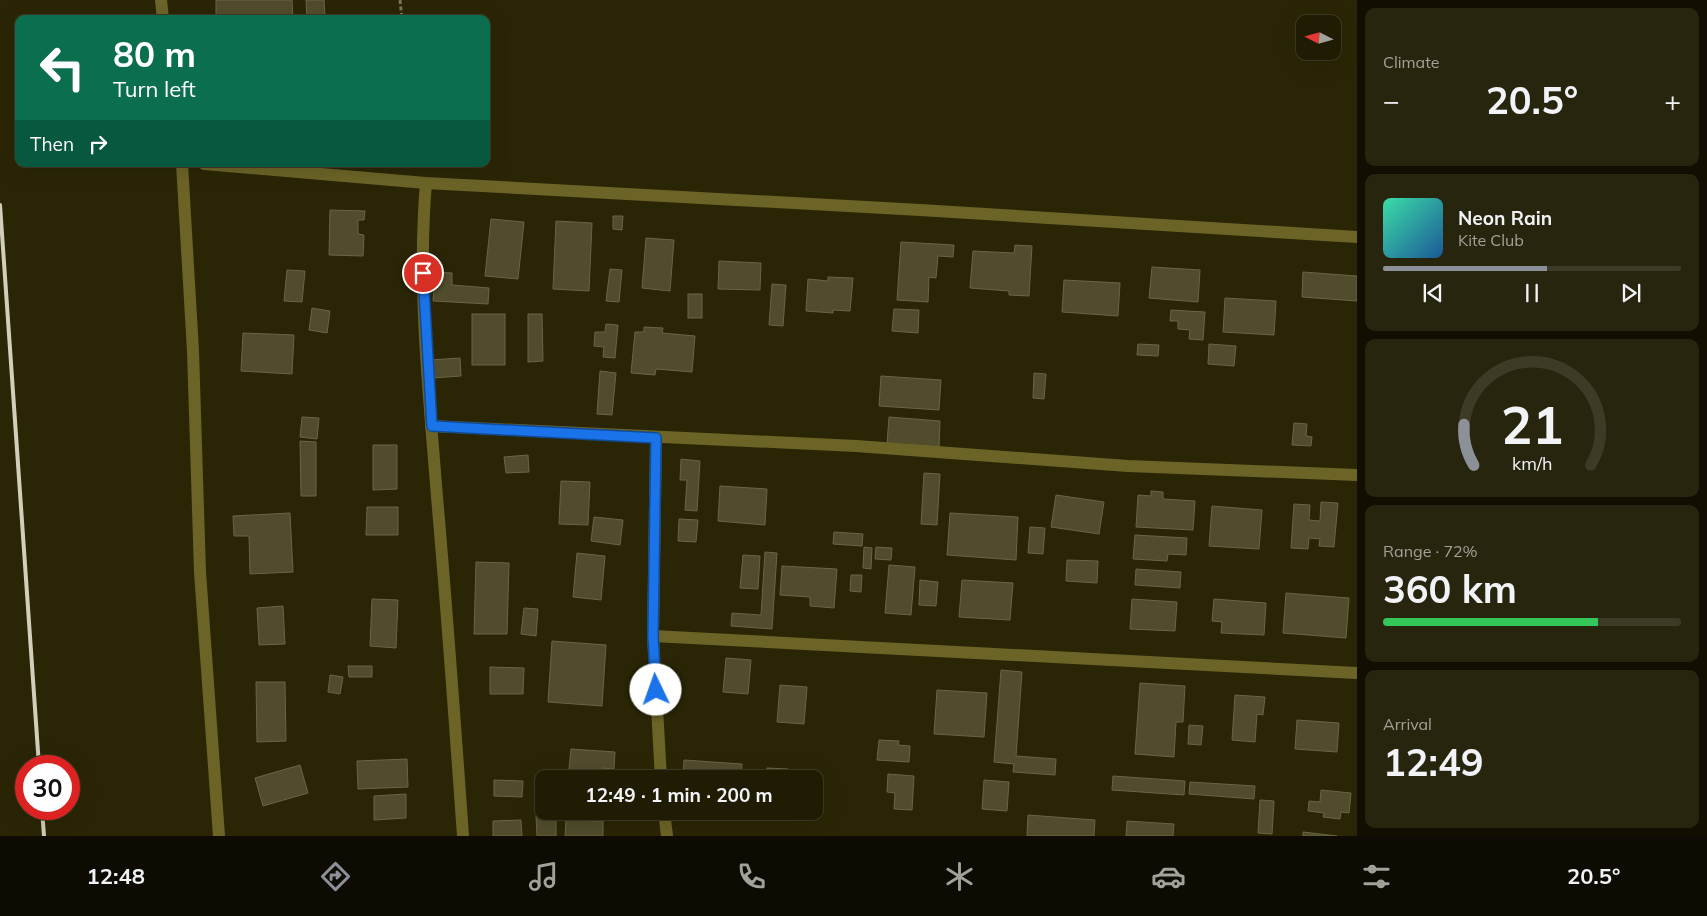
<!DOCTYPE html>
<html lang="en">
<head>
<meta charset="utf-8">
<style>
  body { margin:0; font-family:Mulish,sans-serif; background:#28250e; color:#f1f3f6; height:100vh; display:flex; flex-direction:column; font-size:19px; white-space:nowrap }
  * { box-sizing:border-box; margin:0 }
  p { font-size:16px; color:#a2a19a }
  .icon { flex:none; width:28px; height:28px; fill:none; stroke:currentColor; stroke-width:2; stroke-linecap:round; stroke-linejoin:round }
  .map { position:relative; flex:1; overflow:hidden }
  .drawer { display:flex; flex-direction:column; gap:8px; padding:8px; background:#120f02; width:350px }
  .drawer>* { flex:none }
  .guide { position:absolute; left:15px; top:15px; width:475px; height:152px; border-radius:10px; box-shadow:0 5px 20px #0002,0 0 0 1px #3d3a26; background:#0b6e4f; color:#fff; overflow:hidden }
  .needle { width:32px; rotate:276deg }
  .fabs { position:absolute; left:1296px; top:15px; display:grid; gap:10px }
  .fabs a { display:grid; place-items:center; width:45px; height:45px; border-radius:10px; background:#201c04; box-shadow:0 5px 20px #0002,0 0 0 1px #3d3a26; font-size:25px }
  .speed { position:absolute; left:15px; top:755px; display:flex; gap:10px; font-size:25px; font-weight:700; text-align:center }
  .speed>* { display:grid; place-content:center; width:65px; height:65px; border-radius:50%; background:#201c04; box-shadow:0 5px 20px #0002,0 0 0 1px #3d3a26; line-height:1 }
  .speed .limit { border:8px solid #d22; background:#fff; color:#111 }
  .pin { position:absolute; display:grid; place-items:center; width:42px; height:42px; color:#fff; margin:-21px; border:2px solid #fff; border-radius:50%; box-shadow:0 1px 5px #0007 }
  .me { position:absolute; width:55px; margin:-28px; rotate:357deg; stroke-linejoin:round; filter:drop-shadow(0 0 4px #0008) }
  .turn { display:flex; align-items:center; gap:18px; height:105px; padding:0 15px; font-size:22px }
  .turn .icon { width:65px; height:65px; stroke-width:2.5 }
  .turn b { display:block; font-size:35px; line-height:42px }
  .then { display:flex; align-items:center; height:48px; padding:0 15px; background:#0003; gap:10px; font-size:19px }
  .big { font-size:38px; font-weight:700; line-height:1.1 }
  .drawer .card { flex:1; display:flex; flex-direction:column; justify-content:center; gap:8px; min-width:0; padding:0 18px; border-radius:10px; background:#28250e }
  .drawer .dial { align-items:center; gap:0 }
  .dial svg { height:130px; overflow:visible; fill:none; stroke:#3d3a26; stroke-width:7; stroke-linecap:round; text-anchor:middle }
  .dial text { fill:#f1f3f6; stroke:none }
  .song { display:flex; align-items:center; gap:15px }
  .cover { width:60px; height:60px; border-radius:8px; background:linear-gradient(135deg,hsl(160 70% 55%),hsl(210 70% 35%)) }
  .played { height:5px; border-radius:2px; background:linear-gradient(90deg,#8c9099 55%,#3d3a26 55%) }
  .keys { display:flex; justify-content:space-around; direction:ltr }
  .heat { display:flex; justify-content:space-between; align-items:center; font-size:28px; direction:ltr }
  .charge { height:8px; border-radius:4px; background:linear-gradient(90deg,#34c759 72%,#3d3a26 0) }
  .trip { position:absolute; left:535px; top:770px; width:288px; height:50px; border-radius:10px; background:#201c04; box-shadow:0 5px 20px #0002,0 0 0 1px #3d3a26; font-weight:700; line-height:50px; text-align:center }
  .dock { display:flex; height:80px; justify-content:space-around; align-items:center; background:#0d0b02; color:#a2a19a }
  .dock .icon { width:35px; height:35px }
  .dock .active { color:#8c9099 }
  .dock b { font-size:22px; color:#f1f3f6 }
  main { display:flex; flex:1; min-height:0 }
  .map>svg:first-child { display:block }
  .building { fill:#504c2c; stroke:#6a6645 }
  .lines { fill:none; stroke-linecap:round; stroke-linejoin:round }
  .path { stroke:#78755a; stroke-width:3; stroke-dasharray:4 2.5; stroke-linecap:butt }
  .minor { stroke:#6c6427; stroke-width:12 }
  .rail { stroke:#d1ceba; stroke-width:4 }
  .route-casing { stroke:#114b97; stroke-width:12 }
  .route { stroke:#1a73e8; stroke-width:9 }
</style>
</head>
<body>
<main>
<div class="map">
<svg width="1357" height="836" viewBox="0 0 1357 836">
  <rect width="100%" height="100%" fill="#2a2605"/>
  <g class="building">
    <polygon points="216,0 292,0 293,19 216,19"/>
    <polygon points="306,0 324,0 325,17 307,18"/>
    <polygon points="330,210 365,211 364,220 358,220 358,234 364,235 363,256 329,255"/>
    <polygon points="613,216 623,216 622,230 613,229"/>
    <polygon points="491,219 524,222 518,279 485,276"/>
    <polygon points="556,221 592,223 589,291 553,289"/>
    <polygon points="646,238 674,240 670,291 642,288"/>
    <polygon points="901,242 954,245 953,257 938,256 936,278 929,277 928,302 897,300"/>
    <polygon points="1015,245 1032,246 1029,296 1009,295 1009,291 970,288 973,251 1014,253"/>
    <polygon points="719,261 761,263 760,290 718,289"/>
    <polygon points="1152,267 1200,270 1198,302 1149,298"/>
    <polygon points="610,269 622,270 619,302 606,301"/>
    <polygon points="287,270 305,271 302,302 284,301"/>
    <polygon points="435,272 452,273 452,285 489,288 488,304 433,301"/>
    <polygon points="1303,272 1357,276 1357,301 1302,297"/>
    <polygon points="828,277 853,278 850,311 833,310 833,313 806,311 808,279 828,281"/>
    <polygon points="1064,280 1120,283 1118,316 1062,312"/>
    <polygon points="772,284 786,285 783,326 769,325"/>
    <rect x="688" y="294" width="14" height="24"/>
    <polygon points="1225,298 1276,301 1274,335 1223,332"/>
    <polygon points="312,308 330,311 327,333 309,330"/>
    <polygon points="894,309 919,310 918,333 892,331"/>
    <polygon points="1171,310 1205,312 1203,340 1189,339 1190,330 1178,329 1178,321 1170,321"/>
    <rect x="472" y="314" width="33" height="51"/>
    <polygon points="528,314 542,314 543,361 528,362"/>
    <polygon points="606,324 618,325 615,358 603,357 604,347 594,346 595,332 605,332"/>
    <polygon points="644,327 663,328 662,333 695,336 692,372 656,369 655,375 631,373 635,332 644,332"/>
    <polygon points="243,333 294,335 292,374 241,371"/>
    <polygon points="1138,344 1159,345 1158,356 1137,355"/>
    <polygon points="1209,344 1236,346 1234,366 1208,364"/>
    <polygon points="460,358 461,376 432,378 431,360"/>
    <polygon points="600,371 616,373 612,415 597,414"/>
    <polygon points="1034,373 1046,374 1044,399 1033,398"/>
    <polygon points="881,376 941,380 939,410 879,406"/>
    <polygon points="302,417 319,418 317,439 300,437"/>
    <polygon points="889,417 940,421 939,447 887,444"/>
    <polygon points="1294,423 1307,424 1306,436 1312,437 1311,446 1292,445"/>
    <polygon points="300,441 316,442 316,496 301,496"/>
    <polygon points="373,445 397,445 397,489 373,490"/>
    <polygon points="528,455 529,472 506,473 504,457"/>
    <polygon points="681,459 700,461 697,511 685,510 687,480 680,480"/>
    <polygon points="924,473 940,474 937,525 921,524"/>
    <polygon points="561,481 590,482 588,525 559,524"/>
    <polygon points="720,486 767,489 765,525 718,521"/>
    <polygon points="1151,491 1163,492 1163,499 1195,501 1193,530 1136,527 1138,495 1151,496"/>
    <polygon points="1056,495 1104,502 1099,534 1051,527"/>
    <polygon points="1321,502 1338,503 1334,547 1319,546 1320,539 1309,538 1308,549 1291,548 1294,504 1310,505 1309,520 1320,521"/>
    <polygon points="1212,506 1262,510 1259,549 1209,546"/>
    <polygon points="367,507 398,507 398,535 366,535"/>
    <polygon points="290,513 293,572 250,574 249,536 234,536 233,516"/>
    <polygon points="950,513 1018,517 1016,560 947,555"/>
    <polygon points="594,517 623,520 620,545 591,541"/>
    <polygon points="679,519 698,520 696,542 678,541"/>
    <polygon points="1030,527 1045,528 1043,554 1028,553"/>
    <polygon points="834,532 863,534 862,546 833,544"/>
    <polygon points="1135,535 1187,538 1186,555 1168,554 1167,561 1133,559"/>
    <polygon points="864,547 872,548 871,569 863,568"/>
    <polygon points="876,547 892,548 891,560 875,559"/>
    <polygon points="765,552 777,553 772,629 731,626 732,613 761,615"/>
    <polygon points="577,553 605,556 601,600 573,597"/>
    <polygon points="743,555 760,556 758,589 740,588"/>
    <polygon points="1067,560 1098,561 1097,583 1066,581"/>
    <polygon points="476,562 509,563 507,634 474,634"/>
    <polygon points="889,565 915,567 911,615 885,613"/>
    <polygon points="782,566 837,569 834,608 810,606 810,597 780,595"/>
    <polygon points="1136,569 1181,572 1180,588 1135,585"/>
    <polygon points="851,575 862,575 861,592 850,591"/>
    <polygon points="920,580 938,582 936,606 919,605"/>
    <polygon points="962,580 1013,583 1010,620 959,617"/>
    <polygon points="1286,593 1349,598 1346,638 1283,633"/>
    <polygon points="372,599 398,600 396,648 370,646"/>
    <polygon points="1132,599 1177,602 1175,631 1130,629"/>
    <polygon points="1214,599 1266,603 1264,635 1221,633 1222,622 1212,621"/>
    <polygon points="283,606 285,644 259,645 257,608"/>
    <polygon points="524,608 538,609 536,636 521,634"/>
    <polygon points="552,641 606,645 602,706 548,702"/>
    <polygon points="726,658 751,660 748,694 723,692"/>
    <polygon points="348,666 372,666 372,677 349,677"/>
    <polygon points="490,667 524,668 523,694 490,694"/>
    <polygon points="1001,670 1022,672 1016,756 1056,759 1055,775 1013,772 1014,764 994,762"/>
    <polygon points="330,675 343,677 340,694 328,692"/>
    <polygon points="256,682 285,682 286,741 257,742"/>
    <polygon points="1140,683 1185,686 1183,722 1176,722 1174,757 1135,754"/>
    <polygon points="780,685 807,687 804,724 777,722"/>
    <polygon points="937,690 987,693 984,737 934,734"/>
    <polygon points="1235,695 1265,697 1263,715 1257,714 1255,742 1232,740"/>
    <polygon points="1297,720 1339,723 1337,752 1295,749"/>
    <polygon points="1189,725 1203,726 1201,745 1188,744"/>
    <polygon points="879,740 899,741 898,745 910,746 909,762 877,760"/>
    <polygon points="571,749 615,752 614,769 602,768 601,779 568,779"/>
    <polygon points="407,759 408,787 358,789 357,761"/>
    <polygon points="684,760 742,764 741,779 683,779"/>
    <polygon points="300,765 308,793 263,806 255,778"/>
    <polygon points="767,768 788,769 788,779 766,779"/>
    <polygon points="888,774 914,776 912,810 894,809 895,793 887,792"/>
    <polygon points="1113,776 1185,781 1184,795 1112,790"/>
    <polygon points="494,780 523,781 522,797 494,796"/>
    <polygon points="984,780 1009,782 1007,811 982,809"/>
    <polygon points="1190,782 1255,786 1254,799 1189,794"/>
    <polygon points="1321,790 1351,793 1349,813 1341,812 1340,819 1323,817 1324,813 1308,811 1309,801 1320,802"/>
    <polygon points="406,794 406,818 374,820 374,796"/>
    <polygon points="1260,800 1274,801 1272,834 1258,833"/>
    <polygon points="1028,815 1095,820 1094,836 1027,836"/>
    <polygon points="536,816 556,816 556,836 537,836"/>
    <polygon points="521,820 522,836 493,836 493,821"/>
    <polygon points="566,820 603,821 603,836 565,836"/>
    <polygon points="1127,821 1174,824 1173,836 1126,836"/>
    <polygon points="1303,832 1337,836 1303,836"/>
  </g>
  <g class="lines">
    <polyline class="path" points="400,0 402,19"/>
    <g class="minor">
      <polyline points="161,0 163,19"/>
      <polyline points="182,164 193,351 200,572 219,836"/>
      <polyline points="204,164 426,183 920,210 1357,237"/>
      <path d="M 426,183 C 417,287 429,393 437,497 C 447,610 455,723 463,836"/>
      <polyline points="431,426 856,446 1128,466 1357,475"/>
      <polyline points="656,438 653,636 661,779"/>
      <polyline points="653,636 1357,673"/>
      <polyline points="664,811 667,836"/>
    </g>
    <g class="rail">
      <polyline points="0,205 39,766"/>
      <polyline points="42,809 44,836"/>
    </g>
  </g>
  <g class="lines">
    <defs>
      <polyline id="route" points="423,273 432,426 656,438 653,636 656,690"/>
    </defs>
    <use href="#route" class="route-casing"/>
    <use href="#route" class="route"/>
  </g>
</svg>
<div class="fabs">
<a><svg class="needle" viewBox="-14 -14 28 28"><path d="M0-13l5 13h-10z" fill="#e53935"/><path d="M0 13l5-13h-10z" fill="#a2a19a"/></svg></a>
</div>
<div class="speed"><div class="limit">30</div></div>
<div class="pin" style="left:423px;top:273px;background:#d93025"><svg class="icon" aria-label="arrive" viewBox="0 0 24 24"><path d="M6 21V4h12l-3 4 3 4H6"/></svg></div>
<svg class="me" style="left:656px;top:690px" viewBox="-20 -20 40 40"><circle r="19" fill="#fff"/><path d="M0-13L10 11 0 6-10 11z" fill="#1a73e8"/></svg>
<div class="trip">12:49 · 1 min · 200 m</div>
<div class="guide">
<div class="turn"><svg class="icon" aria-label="left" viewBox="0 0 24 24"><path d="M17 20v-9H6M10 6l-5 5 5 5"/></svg><div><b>80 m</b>Turn left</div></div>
<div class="then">Then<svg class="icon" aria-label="right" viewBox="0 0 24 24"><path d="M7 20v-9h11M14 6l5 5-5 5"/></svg></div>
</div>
</div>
<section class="drawer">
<div class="card"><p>Climate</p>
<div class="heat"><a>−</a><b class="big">20.5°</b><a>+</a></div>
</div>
<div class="card">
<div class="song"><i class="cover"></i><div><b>Neon Rain</b><p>Kite Club</p></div></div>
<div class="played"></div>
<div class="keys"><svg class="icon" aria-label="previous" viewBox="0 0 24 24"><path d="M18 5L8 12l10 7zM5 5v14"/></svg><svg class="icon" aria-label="pause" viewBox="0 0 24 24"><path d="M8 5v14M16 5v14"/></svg><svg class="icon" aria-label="next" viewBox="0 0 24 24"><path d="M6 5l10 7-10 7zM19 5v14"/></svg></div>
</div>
<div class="card dial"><svg viewBox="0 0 100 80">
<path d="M14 69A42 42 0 1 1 86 69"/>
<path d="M14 69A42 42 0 0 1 8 44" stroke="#8c9099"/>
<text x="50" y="56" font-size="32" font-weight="700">21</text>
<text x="50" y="72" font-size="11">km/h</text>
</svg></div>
<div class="card"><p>Range · 72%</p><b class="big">360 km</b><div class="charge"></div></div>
<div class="card"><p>Arrival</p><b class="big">12:49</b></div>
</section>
</main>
<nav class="dock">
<b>12:48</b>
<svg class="icon active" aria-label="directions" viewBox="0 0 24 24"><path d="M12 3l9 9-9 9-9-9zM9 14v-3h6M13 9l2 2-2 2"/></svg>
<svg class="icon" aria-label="music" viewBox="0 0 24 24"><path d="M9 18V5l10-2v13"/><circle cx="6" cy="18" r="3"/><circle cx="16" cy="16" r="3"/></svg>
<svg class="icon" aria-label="phone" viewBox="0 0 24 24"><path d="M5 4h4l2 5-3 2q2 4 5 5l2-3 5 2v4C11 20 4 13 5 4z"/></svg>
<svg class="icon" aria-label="climate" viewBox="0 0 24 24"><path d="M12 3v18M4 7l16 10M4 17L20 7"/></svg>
<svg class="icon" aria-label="car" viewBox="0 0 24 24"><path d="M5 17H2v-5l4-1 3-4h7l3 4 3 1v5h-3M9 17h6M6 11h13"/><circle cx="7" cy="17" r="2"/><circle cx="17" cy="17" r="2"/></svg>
<svg class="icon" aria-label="filters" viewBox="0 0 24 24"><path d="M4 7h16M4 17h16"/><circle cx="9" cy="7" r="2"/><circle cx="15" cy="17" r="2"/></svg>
<b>20.5°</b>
</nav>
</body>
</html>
